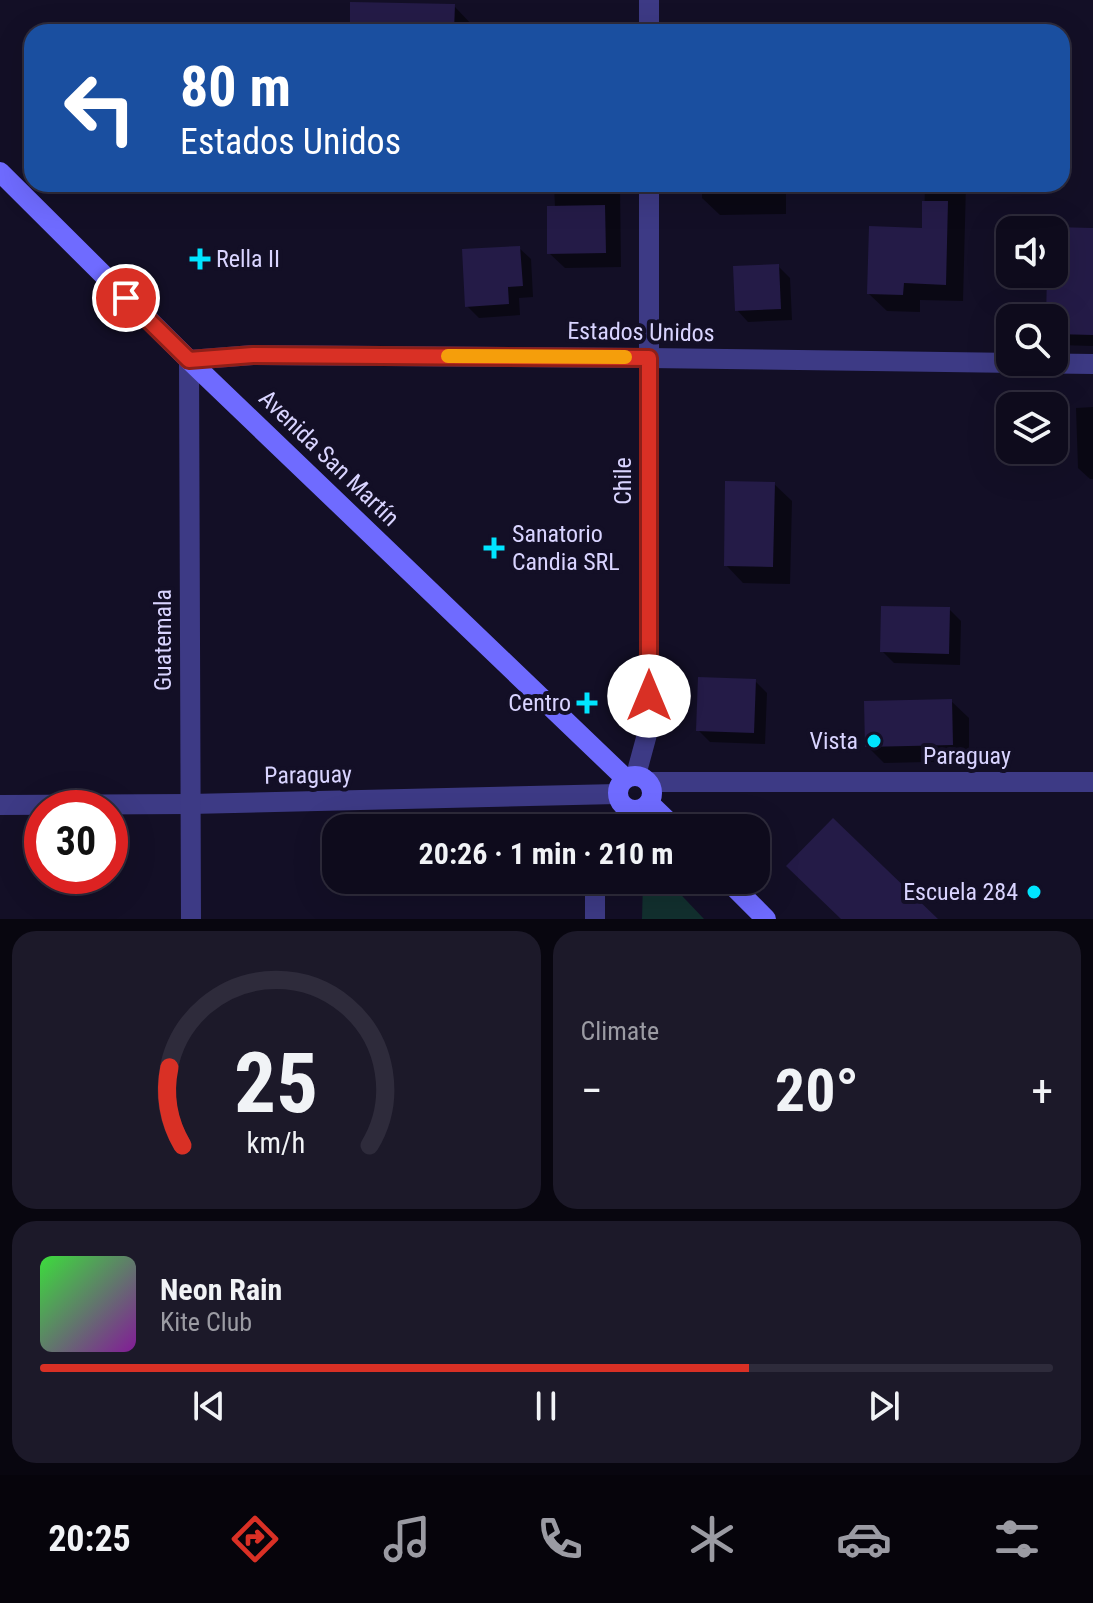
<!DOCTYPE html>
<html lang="en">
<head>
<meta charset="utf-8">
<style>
  body { margin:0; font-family:"Roboto Condensed",sans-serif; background:#1c1929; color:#f1f3f6; height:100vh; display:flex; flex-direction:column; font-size:30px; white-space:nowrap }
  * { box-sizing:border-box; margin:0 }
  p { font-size:26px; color:#9b9ba3 }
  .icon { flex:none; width:44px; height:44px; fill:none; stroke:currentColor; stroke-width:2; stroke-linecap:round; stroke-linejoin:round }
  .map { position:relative; height:919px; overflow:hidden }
  .sheet { display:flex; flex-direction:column; gap:12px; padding:12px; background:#08060f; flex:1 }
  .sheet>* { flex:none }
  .guide { position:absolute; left:24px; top:24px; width:1046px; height:168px; border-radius:24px; box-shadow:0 8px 32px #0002,0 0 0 2px #2e2b3b; background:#1a4fa0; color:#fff; overflow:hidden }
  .tools { position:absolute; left:996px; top:216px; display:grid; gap:16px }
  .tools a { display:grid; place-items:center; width:72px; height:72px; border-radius:16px; background:#0e0b1c; box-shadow:0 8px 32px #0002,0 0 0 2px #2e2b3b; font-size:40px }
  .speed { position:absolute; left:24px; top:790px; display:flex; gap:16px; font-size:40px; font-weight:700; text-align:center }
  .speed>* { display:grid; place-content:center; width:104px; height:104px; border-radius:50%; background:#0e0b1c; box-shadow:0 8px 32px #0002,0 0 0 2px #2e2b3b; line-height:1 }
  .speed .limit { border:12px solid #d22; background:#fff; color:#111 }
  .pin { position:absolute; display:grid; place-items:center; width:68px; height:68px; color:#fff; margin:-34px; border:4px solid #fff; border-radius:50%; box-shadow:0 2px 8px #0007 }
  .me { position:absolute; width:88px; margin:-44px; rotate:0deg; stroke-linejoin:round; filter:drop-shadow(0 0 6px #0008) }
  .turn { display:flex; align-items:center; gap:28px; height:168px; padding:0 24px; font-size:36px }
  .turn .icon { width:104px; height:104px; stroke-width:2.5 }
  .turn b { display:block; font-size:56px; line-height:68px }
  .big { font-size:60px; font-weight:700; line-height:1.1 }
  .sheet .widget { flex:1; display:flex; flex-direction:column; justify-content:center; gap:12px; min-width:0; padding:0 28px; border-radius:24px; background:#1c1929 }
  .sheet .dial { align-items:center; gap:0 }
  .dial svg { height:208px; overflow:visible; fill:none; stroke:#2e2b3b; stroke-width:7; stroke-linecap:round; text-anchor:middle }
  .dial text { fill:#f1f3f6; stroke:none }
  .song { display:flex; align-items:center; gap:24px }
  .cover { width:96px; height:96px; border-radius:12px; background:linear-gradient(135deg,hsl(120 70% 55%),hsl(290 70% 35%)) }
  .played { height:8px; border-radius:4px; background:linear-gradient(90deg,#d93025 70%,#2e2b3b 70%) }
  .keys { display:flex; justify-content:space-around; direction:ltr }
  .heat { display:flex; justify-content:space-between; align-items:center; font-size:44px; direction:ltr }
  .sheet .tiles { flex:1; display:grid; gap:12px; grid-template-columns:1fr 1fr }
  .widget:last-child { grid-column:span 2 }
  .trip { position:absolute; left:322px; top:814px; width:448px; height:80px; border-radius:24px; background:#0e0b1c; box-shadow:0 8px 32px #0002,0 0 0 2px #2e2b3b; font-weight:700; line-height:80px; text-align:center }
  .dock { display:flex; height:128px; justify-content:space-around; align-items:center; background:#06040b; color:#9b9ba3 }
  .dock .icon { width:56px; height:56px }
  .dock .active { color:#d93025 }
  .dock b { font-size:36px; color:#f1f3f6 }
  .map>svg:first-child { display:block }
  .green { fill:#12302f }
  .shadow { fill:#0007 }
  .building { fill:#241b47 }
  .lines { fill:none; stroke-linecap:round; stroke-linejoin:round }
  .minor { stroke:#3d3a85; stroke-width:20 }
  .secondary { stroke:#6f6bff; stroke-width:20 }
  .route-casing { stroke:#8d1f18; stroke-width:20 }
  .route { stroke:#d93025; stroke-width:14 }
  .slow { stroke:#f59e0b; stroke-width:14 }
  .poi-dot { fill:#00e5ff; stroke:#130f26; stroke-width:3 }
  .labels { text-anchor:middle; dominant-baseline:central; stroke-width:8; stroke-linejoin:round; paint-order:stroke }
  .poi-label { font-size:24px; fill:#d9d4ff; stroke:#130f26; text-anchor:end }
  .street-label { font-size:24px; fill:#d9d4ff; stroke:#130f26 }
</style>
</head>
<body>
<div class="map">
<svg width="1093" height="919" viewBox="0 0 1093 919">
  <rect width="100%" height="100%" fill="#130f26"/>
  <polygon class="green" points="643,880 667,880 704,919 642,919"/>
  <g class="shadow">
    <polygon points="454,6 475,28 475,32 352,32"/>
    <polygon points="301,184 396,184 396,193 310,193"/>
    <polygon points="554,184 620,184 621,267 565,268 549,253 555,208"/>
    <polygon points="702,184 786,184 786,214 720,215 702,198"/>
    <polygon points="925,184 966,184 963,301 920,300 920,312 887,311 869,294 924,230"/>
    <polygon points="1050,229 1093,230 1093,346 1059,345 1054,340 1054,318 1048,318 1049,274 1054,274 1054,230"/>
    <polygon points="519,248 531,259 533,297 519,298 520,315 479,318 467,306"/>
    <polygon points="778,266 790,278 792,320 748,322 737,310"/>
    <polygon points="1093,407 1093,479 1090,479 1078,468 1076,408"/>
    <polygon points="774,484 792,501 790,584 743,583 726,565"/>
    <polygon points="949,609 961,621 960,665 894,663 882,651"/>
    <polygon points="755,681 767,693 765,744 710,742 698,730"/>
    <polygon points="951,701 969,718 969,761 884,763 867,746"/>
  </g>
  <g class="building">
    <polygon points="350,2 455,4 454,32 350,32"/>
    <polygon points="922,201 948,201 946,285 904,283 903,295 867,294 869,226 922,228"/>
    <polygon points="605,205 606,253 547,254 547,206"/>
    <polygon points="1054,227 1093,228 1093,335 1054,334 1054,318 1046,318 1047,274 1054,274"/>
    <polygon points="520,246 523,286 508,287 509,304 465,307 462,249"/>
    <polygon points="779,264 781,309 735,311 733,266"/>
    <polygon points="725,481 775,482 773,567 724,566"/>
    <polygon points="881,606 950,607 949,654 880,652"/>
    <polygon points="698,677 756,679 754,733 696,731"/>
    <polygon points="952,699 953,745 865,747 864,701"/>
    <polygon points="833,818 938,919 841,919 786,866"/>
  </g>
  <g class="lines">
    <g class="minor">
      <polyline points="649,32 649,0"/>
      <polyline points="636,775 649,727 649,184"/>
      <polyline points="648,782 1093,782"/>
      <polyline points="0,805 190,804 617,794"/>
      <polyline points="622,828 633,810"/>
      <polyline points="191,919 189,360 253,355 649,358 1093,364"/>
      <polyline points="595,919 595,893 598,880"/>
    </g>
    <g class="secondary">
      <polyline points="0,172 189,360 625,778"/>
      <circle cx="635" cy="793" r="17"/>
      <polyline points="649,803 675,828"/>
      <polyline points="727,880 766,919"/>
    </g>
  </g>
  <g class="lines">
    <defs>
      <polyline id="route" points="126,298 189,360 253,355 649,358 649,696"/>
    </defs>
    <use href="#route" class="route-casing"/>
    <use href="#route" class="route"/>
    <polyline class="slow" points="448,356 625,357"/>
  </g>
  <g class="poi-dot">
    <path d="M196 247h8v8h8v8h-8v8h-8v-8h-8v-8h8z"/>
    <path d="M490 536h8v8h8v8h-8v8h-8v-8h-8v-8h8z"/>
    <path d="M583 691h8v8h8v8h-8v8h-8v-8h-8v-8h8z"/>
    <circle cx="874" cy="741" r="8"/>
    <circle cx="1034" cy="892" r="8"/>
  </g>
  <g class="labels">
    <g class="poi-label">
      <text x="216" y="259" text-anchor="start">Rella II</text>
      <text x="512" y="534" text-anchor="start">Sanatorio<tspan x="512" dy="28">Candia SRL</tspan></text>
      <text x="571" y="703">Centro</text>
      <text x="858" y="741">Vista</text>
      <text x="1018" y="892">Escuela 284</text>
    </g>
    <g class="street-label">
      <text transform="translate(641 332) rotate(1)">Estados Unidos</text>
      <text transform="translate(329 458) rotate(44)">Avenida San Martín</text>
      <text transform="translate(623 481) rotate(-90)">Chile</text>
      <text transform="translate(163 640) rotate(-90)">Guatemala</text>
      <text x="967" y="756">Paraguay</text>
      <text transform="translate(308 775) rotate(-1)">Paraguay</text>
    </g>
  </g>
</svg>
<div class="tools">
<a><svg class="icon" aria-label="sound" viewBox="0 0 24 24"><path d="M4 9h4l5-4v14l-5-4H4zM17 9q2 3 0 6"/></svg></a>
<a><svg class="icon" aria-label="search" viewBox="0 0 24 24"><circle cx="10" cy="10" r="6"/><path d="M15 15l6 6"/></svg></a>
<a><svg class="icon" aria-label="layers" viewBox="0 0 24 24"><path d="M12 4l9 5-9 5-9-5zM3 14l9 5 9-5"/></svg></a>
</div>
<div class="speed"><div class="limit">30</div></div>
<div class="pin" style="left:126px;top:298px;background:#d93025"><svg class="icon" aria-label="arrive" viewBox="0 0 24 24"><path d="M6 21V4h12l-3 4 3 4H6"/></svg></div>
<svg class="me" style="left:649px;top:696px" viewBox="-20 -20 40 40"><circle r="19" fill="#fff"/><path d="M0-13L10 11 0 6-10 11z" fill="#d93025"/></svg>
<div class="trip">20:26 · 1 min · 210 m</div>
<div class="guide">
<div class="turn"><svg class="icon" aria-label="left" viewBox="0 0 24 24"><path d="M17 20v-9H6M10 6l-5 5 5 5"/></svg><div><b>80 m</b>Estados Unidos</div></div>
</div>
</div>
<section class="sheet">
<div class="tiles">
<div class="widget dial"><svg viewBox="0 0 100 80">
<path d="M14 69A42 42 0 1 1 86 69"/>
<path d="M14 69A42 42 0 0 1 9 39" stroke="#d93025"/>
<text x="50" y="56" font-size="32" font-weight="700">25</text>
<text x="50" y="72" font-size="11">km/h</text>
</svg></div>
<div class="widget"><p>Climate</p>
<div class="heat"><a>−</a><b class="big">20°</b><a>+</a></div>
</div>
<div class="widget">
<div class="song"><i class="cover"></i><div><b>Neon Rain</b><p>Kite Club</p></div></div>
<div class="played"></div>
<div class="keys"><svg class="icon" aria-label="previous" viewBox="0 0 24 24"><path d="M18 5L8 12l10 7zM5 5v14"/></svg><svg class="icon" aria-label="pause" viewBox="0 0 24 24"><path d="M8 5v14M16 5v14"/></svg><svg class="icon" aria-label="next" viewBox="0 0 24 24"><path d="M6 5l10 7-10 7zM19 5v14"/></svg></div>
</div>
</div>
</section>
<nav class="dock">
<b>20:25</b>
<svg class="icon active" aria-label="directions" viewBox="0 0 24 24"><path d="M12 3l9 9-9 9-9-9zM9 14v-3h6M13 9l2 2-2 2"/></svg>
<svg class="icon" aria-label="music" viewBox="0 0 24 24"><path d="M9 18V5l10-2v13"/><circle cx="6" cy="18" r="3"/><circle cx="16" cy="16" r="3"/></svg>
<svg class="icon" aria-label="phone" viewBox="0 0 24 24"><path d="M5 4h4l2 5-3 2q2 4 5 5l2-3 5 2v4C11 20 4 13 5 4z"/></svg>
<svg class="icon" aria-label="climate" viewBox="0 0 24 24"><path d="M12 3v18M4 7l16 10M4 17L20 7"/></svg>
<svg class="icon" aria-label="car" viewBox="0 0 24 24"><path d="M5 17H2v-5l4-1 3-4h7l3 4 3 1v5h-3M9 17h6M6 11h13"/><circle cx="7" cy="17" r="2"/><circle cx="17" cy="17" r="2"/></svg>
<svg class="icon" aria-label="filters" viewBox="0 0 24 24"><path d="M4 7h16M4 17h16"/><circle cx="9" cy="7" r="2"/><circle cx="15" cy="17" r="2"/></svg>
</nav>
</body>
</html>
